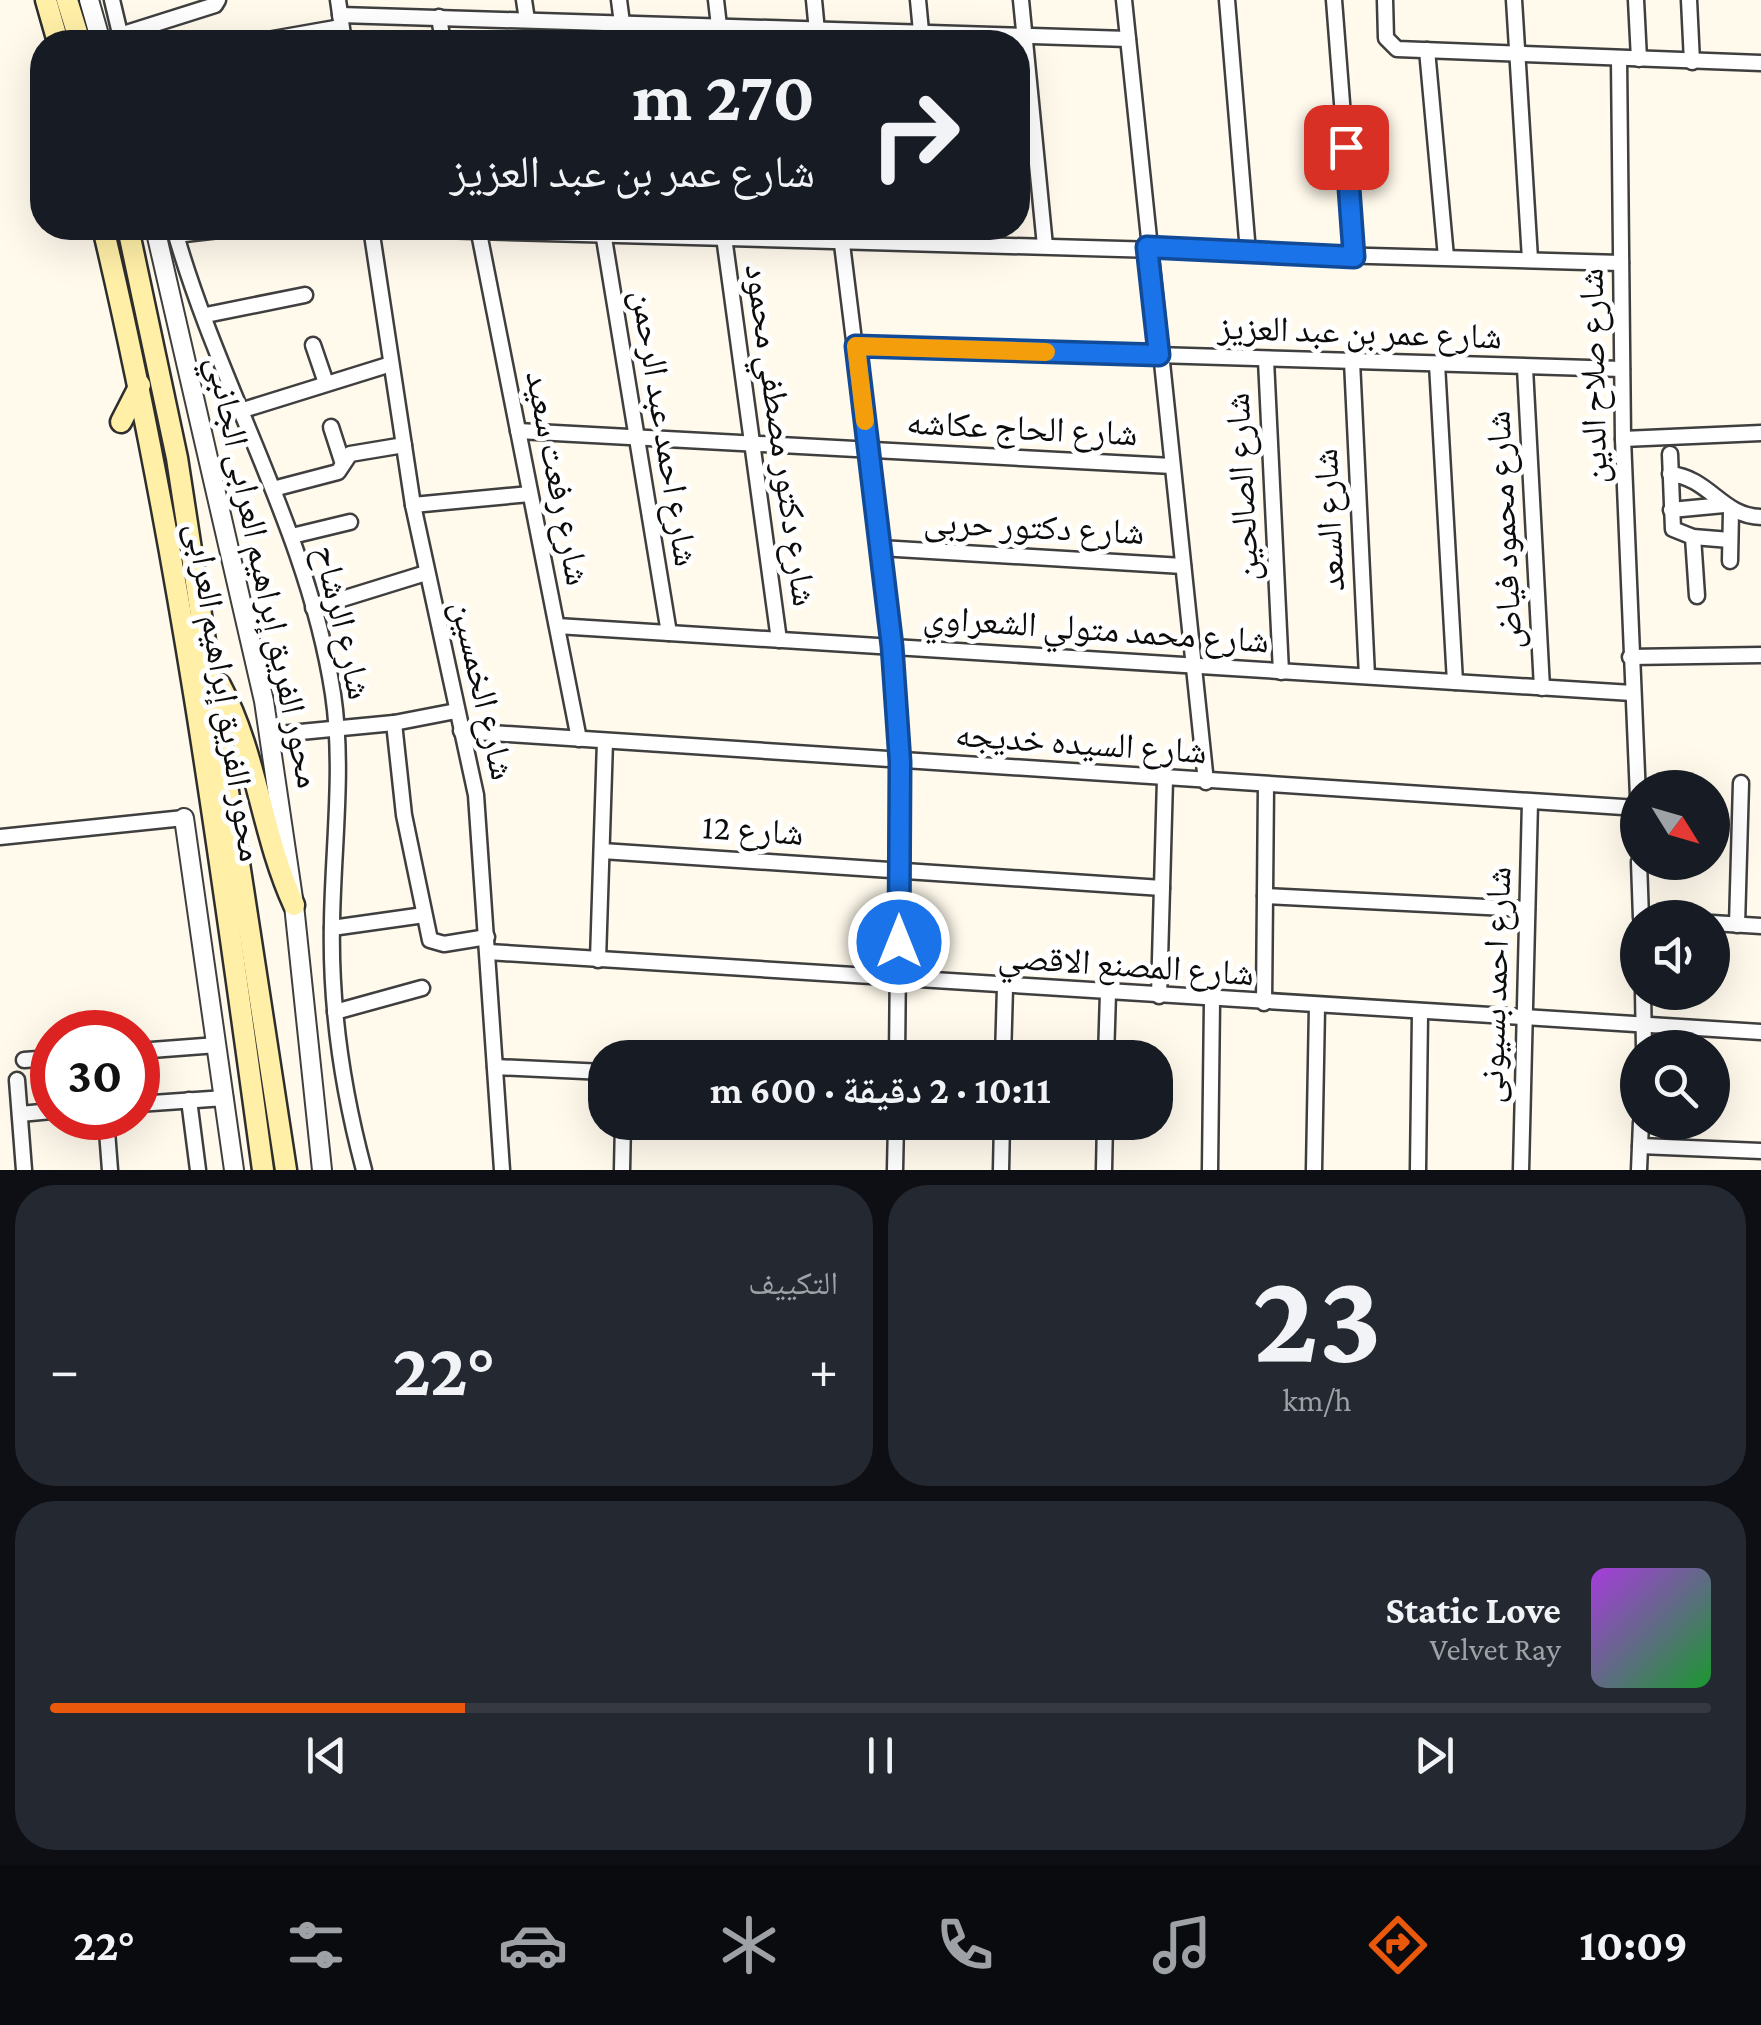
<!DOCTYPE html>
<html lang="ar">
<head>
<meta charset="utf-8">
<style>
  body { margin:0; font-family:"Crimson Pro","Noto Naskh Arabic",serif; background:#242831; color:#f1f3f6; direction:rtl; height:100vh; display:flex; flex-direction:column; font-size:38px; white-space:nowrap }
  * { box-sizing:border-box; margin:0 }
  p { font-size:32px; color:#9ea1a6 }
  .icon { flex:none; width:55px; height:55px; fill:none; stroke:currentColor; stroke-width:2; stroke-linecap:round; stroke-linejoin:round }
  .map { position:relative; height:1170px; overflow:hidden; direction:ltr }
  .details { display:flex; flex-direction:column; gap:15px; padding:15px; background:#0d0f14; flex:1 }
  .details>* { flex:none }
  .guide { position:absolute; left:30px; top:30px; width:1000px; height:210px; border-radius:40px; box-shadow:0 10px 40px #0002; direction:rtl; background:#171b24; color:#f1f3f6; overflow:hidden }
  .needle { width:65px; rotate:127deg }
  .fabs { position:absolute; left:1620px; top:770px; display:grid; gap:20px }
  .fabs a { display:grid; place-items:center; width:110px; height:110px; border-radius:50%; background:#171b24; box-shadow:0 10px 40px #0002; font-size:50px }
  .speed { position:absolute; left:30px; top:1010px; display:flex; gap:20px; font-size:50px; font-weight:700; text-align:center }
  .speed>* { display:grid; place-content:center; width:130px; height:130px; border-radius:50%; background:#171b24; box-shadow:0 10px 40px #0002; line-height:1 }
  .speed .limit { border:15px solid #d22; background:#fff; color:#111 }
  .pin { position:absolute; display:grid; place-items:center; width:85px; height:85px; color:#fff; margin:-42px; border-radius:20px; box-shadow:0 5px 15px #0006 }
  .me { position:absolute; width:110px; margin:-55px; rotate:0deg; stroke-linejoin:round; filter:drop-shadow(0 0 8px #0008) }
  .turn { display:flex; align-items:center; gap:35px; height:210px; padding:0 50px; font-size:45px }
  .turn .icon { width:130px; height:130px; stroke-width:2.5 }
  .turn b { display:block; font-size:70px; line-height:85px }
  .big { font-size:75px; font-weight:700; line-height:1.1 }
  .details .tile { flex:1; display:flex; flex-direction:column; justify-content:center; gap:15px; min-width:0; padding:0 35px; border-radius:40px; background:#242831 }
  .details .dial { align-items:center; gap:0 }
  .dial b { font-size:130px; line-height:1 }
  .song { display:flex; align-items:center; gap:30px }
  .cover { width:120px; height:120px; border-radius:15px; background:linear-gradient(135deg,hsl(280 70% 55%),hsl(130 70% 35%)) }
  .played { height:10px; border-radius:5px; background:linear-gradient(90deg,#ea580c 25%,#363941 25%) }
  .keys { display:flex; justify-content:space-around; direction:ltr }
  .heat { display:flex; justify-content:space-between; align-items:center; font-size:55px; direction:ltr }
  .details .tiles { flex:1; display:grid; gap:15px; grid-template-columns:1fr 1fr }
  .tile:last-child { grid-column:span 2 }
  .trip { position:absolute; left:588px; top:1040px; width:585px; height:100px; border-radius:40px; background:#171b24; box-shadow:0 10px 40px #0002; font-weight:700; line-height:100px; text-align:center; direction:rtl }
  .tab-bar { display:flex; height:160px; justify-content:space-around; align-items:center; background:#090b0e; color:#9ea1a6 }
  .tab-bar .icon { width:70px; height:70px }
  .tab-bar .current { color:#ea580c }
  .tab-bar b { font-size:45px; color:#f1f3f6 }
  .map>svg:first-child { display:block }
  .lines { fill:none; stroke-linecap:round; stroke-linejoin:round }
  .minor-casing { stroke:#3f3f3f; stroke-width:19 }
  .tertiary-casing { stroke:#3f3f3f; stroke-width:22 }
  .secondary-casing { stroke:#2e2e2e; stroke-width:25 }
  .minor { stroke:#fff; stroke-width:14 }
  .tertiary { stroke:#fff; stroke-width:18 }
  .secondary { stroke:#ffefa7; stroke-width:20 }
  .route-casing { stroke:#114b97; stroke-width:25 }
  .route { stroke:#1a73e8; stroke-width:18 }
  .slow { stroke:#f59e0b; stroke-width:18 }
  .labels { text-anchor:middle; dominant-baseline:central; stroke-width:10; stroke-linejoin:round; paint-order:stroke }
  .street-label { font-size:35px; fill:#0c0c0c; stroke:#fff }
</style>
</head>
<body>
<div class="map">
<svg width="1761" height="1170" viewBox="0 0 1761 1170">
  <rect width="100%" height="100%" fill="#fffaec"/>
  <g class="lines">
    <defs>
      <g id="minor">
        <polyline points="112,0 122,42"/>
        <polyline points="338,0 344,42"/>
        <polyline points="524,0 527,20"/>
        <polyline points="619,0 622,23"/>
        <polyline points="716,0 719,26"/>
        <polyline points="814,0 818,42"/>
        <polyline points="918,0 922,42"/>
        <polyline points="1021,0 1045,246"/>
        <polyline points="1124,0 1206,782"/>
        <polyline points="1227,0 1248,252"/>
        <polyline points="1334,0 1354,257"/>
        <polyline points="1385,0 1386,38 1397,49 1761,63"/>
        <polyline points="1514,0 1530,259"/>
        <polyline points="1636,0 1639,59"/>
        <polyline points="1689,0 1692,62"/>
        <polyline points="340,15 1128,39"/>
        <polyline points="439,17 443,42"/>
        <polyline points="120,35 215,5 218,0"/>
        <polyline points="256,42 341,27"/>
        <polyline points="1427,50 1446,257"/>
        <polyline points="1619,59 1623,439 1638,797"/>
        <path d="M 174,228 C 218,386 308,530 333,694 C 344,768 333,848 332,922 C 330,1007 342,1088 364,1170"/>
        <polyline points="367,228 1621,263"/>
        <polyline points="371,228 413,505 476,795 502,1170"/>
        <polyline points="478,228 579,739"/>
        <polyline points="840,228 892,646 900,761 897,1058"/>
        <polyline points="603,232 669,633"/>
        <polyline points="176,235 236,228"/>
        <polyline points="724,237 779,640"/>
        <polyline points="206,315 305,295"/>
        <polyline points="313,345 326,383"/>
        <polyline points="856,346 1622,369"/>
        <polyline points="1266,360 1281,672"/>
        <polyline points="1352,361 1367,676"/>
        <polyline points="1437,364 1455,682"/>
        <polyline points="1525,368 1542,688"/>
        <polyline points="240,411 391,364"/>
        <polyline points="331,427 342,461"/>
        <polyline points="518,431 1172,466"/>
        <polyline points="1623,439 1761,433"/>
        <polyline points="1670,454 1673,529 1693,537 1730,540"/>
        <path d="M 1670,474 C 1710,478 1721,516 1761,517"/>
        <polyline points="273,489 338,472 350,454 404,445"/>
        <polyline points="413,505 530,494"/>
        <polyline points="1671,510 1724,505"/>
        <polyline points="292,536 350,522"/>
        <polyline points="1693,537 1697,596"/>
        <polyline points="880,548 1183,566"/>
        <polyline points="1730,561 1731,511"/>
        <polyline points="313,608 426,573"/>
        <polyline points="557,626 1632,693"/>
        <polyline points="1630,657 1761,655"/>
        <polyline points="394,723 404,815 430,940 444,944 487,937"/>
        <polyline points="461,731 1638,808"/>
        <polyline points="269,735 394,723 456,711"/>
        <polyline points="0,837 184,818"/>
        <polyline points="602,851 1162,888"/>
        <polyline points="1639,862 1641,918"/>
        <polyline points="1265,896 1527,909"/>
        <polyline points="1712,923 1761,926"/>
        <polyline points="1737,925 1741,783"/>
        <polyline points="332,928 424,915"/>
        <polyline points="488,952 1761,1032"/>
        <polyline points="598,960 605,741"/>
        <polyline points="1643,992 1644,1048"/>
        <polyline points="1159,996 1165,779"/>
        <polyline points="1264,1003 1266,785"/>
        <polyline points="335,1012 422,988"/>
        <polyline points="138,1051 217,1045"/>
        <polyline points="1003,1058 1005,987"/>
        <polyline points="1106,1058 1108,993"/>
        <polyline points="24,1060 52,1058"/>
        <polyline points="495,1067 605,1072"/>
        <polyline points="17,1080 24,1170"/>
        <polyline points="189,1100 198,1170"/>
        <polyline points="138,1104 225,1098"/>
        <polyline points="20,1114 52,1111"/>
        <polyline points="106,1118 110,1170"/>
        <polyline points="1640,1146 1761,1151"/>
        <polyline points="622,1170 623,1122"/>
        <polyline points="895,1170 896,1122"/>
        <polyline points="1001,1170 1002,1122"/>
        <polyline points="1104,1170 1105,1122"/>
        <polyline points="1210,1170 1212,1001"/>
        <polyline points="1314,1170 1317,1007"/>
        <polyline points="1418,1170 1420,1014"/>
        <polyline points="1521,1170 1530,802"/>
        <polyline points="1639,1170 1641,1122"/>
      </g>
      <g id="tertiary">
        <polyline points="89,0 101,42"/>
        <polyline points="155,228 264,701 294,905 322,1170"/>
        <polyline points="184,818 234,1170"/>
      </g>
      <g id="secondary">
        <polyline points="46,0 58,42"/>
        <polyline points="67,0 80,42"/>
        <path d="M 103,228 C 177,538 220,854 263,1170"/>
        <polyline points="128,228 177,458 286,1170"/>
        <polyline points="121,422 140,385"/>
        <path d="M 220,685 C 257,754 261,833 294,905"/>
      </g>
    </defs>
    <use href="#minor" class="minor-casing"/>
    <use href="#tertiary" class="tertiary-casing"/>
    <use href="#secondary" class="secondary-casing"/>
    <use href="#minor" class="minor"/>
    <use href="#tertiary" class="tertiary"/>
    <use href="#secondary" class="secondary"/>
  </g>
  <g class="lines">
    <defs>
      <polyline id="route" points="899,942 900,762 892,646 856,346 1159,355 1147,247 1354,257 1346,147"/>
    </defs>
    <use href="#route" class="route-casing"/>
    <use href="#route" class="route"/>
    <polyline class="slow" points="865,421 856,346 1046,352"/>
  </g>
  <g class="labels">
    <g class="street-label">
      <text transform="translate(1360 332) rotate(2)">شارع عمر بن عبد العزيز</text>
      <text transform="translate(1593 376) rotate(-91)">شارع صلاح الدين</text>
      <text transform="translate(665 428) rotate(81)">شارع احمد عبد الرحمن</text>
      <text transform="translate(1022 428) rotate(3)">شارع الحاج عكاشه</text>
      <text transform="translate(781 435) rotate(82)">شارع دكتور مصطفي محمود</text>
      <text transform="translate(558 478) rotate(79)">شارع رفعت سعيد</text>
      <text transform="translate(1242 487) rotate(-93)">شارع الصالحين</text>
      <text transform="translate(1329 520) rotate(-93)">شارع السعد</text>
      <text transform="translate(1034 527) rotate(3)">شارع دكتور حربى</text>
      <text transform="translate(1504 530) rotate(-93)">شارع محمود فياض</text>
      <text transform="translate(264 572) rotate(78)">محور الفريق إبراهيم العرابى الجانبي</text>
      <text transform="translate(343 622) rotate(77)">شارع الرشاح</text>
      <text transform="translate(1096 629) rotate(4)">شارع محمد متولي الشعراوي</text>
      <text transform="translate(483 690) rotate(77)">شارع الخمسين</text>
      <text transform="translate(225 692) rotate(81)">محور الفريق إبراهيم العرابى</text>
      <text transform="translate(1081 743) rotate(4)">شارع السيده خديجه</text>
      <text transform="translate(753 830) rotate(4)">شارع 12</text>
      <text transform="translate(1126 965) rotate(4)">شارع المصنع الاقصي</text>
      <text transform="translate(1495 985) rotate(-88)">شارع احمد بسيونى</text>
    </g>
  </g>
</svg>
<div class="fabs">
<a><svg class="needle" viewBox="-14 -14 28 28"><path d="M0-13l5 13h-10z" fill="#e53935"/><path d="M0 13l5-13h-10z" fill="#9ea1a6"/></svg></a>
<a><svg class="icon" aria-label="sound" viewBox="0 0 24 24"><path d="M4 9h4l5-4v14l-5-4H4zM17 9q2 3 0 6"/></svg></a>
<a><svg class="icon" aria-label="search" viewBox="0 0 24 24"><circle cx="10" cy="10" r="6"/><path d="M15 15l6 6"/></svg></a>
</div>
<div class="speed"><div class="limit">30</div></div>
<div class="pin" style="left:1346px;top:147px;background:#d93025"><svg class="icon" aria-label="arrive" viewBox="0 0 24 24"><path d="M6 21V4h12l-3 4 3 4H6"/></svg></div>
<svg class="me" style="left:899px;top:942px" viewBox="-20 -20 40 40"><circle r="17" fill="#1a73e8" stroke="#fff" stroke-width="3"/><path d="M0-11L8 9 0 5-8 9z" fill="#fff"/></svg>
<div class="trip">10:11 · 2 دقيقة · 600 m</div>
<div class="guide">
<div class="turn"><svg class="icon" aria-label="right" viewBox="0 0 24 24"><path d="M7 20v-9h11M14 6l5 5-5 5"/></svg><div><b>270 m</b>شارع عمر بن عبد العزيز</div></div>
</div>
</div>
<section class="details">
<div class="tiles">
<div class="tile dial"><b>23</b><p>km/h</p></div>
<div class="tile"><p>التكييف</p>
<div class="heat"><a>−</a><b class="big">22°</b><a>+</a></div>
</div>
<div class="tile">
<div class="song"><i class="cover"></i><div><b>Static Love</b><p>Velvet Ray</p></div></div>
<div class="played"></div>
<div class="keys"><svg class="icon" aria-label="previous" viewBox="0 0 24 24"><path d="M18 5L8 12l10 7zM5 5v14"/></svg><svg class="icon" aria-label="pause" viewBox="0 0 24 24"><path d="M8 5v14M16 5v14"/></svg><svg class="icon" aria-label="next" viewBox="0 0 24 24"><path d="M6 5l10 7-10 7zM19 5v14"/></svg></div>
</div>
</div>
</section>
<nav class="tab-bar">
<b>10:09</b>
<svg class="icon current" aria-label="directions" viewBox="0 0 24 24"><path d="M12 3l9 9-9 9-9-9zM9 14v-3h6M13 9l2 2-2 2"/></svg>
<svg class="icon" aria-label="music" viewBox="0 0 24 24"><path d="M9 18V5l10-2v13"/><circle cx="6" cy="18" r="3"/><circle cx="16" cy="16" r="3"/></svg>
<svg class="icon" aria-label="phone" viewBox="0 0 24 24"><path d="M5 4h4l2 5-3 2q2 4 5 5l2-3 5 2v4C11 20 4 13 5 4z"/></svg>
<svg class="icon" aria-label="climate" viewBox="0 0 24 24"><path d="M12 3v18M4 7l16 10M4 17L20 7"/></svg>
<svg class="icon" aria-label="car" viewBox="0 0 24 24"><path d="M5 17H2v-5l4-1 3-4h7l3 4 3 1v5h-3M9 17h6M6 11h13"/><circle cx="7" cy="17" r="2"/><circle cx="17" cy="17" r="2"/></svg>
<svg class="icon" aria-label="filters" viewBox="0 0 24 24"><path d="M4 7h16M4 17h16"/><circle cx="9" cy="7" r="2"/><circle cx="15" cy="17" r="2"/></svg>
<b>22°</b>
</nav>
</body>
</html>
